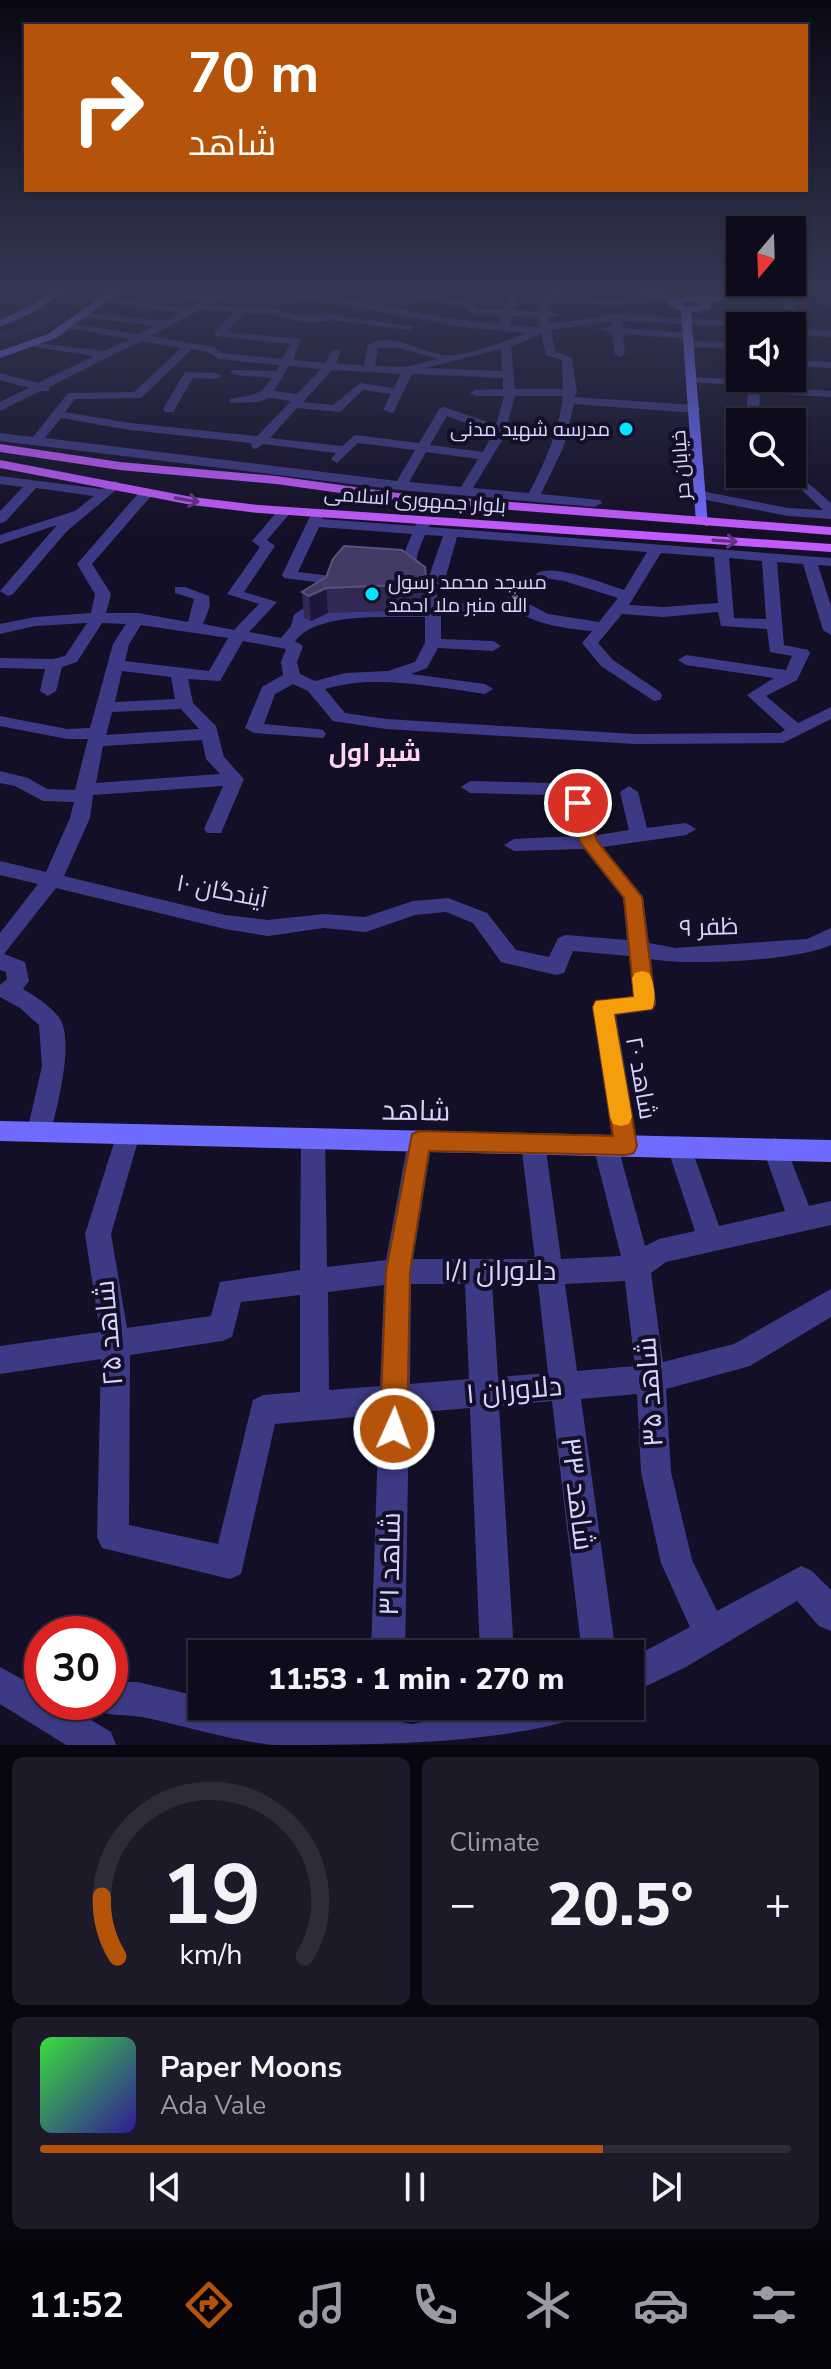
<!DOCTYPE html>
<html lang="en">
<head>
<meta charset="utf-8">
<style>
  body { margin:0; font-family:"Nunito Sans",Cairo,sans-serif; background:#1c1929; color:#f1f3f6; height:100vh; display:flex; flex-direction:column; font-size:30px; white-space:nowrap }
  * { box-sizing:border-box; margin:0 }
  p { font-size:26px; color:#9b9ba3 }
  .icon { flex:none; width:44px; height:44px; fill:none; stroke:currentColor; stroke-width:2; stroke-linecap:round; stroke-linejoin:round }
  .map { position:relative; height:1745px; overflow:hidden }
  .panel { display:flex; flex-direction:column; gap:12px; padding:12px; background:#08060f; flex:1 }
  .panel>* { flex:none }
  .top-card { position:absolute; left:24px; top:24px; width:784px; height:168px; border-radius:0px; box-shadow:0 2px 6px #0004,0 0 0 2px #2e2b3b; background:#b45309; color:#fff; overflow:hidden }
  .needle { width:52px; rotate:199deg }
  .tools { position:absolute; left:726px; top:216px; display:grid; gap:16px }
  .tools a { display:grid; place-items:center; width:80px; height:80px; border-radius:0px; background:#0e0b1c; box-shadow:0 2px 6px #0004,0 0 0 2px #2e2b3b; font-size:40px }
  .speed { position:absolute; left:24px; top:1616px; display:flex; gap:16px; font-size:40px; font-weight:700; text-align:center }
  .speed>* { display:grid; place-content:center; width:104px; height:104px; border-radius:50%; background:#0e0b1c; box-shadow:0 2px 6px #0004,0 0 0 2px #2e2b3b; line-height:1 }
  .speed .limit { border:12px solid #d22; background:#fff; color:#111 }
  .pin { position:absolute; display:grid; place-items:center; width:68px; height:68px; color:#fff; margin:-34px; border:4px solid #fff; border-radius:50%; box-shadow:0 2px 8px #0007 }
  .me { position:absolute; width:88px; margin:-44px; rotate:2deg; stroke-linejoin:round; filter:drop-shadow(0 0 6px #0008) }
  .turn { display:flex; align-items:center; gap:28px; height:168px; padding:0 32px; font-size:36px }
  .turn .icon { width:104px; height:104px; stroke-width:2.5 }
  .turn b { display:block; font-size:56px; line-height:68px }
  .big { font-size:60px; font-weight:800; line-height:1.1 }
  .panel .card { flex:1; display:flex; flex-direction:column; justify-content:center; gap:12px; min-width:0; padding:0 28px; border-radius:12px; background:#1c1929 }
  .panel .dial { align-items:center; gap:0 }
  .dial svg { height:208px; overflow:visible; fill:none; stroke:#2e2b3b; stroke-width:7; stroke-linecap:round; text-anchor:middle }
  .dial text { fill:#f1f3f6; stroke:none }
  .song { display:flex; align-items:center; gap:24px }
  .cover { width:96px; height:96px; border-radius:12px; background:linear-gradient(135deg,hsl(120 70% 55%),hsl(250 70% 35%)) }
  .played { height:8px; border-radius:4px; background:linear-gradient(90deg,#b45309 75%,#2e2b3b 75%) }
  .keys { display:flex; justify-content:space-around; direction:ltr }
  .heat { display:flex; justify-content:space-between; align-items:center; font-size:44px; direction:ltr }
  .panel .tiles { flex:1; display:grid; gap:12px; grid-template-columns:1fr 1fr }
  .card:last-child { grid-column:span 2 }
  .trip { position:absolute; left:188px; top:1640px; width:456px; height:80px; border-radius:0px; background:#0e0b1c; box-shadow:0 2px 6px #0004,0 0 0 2px #2e2b3b; font-weight:800; line-height:80px; text-align:center }
  .menu { display:flex; height:128px; justify-content:space-around; align-items:center; background:#06040b; color:#9b9ba3 }
  .menu .icon { width:56px; height:56px }
  .menu .selected { color:#b45309 }
  .menu b { font-size:36px; color:#f1f3f6 }
  .map>svg:first-child { display:block }
  .water { fill:#0c2248 }
  .lines { fill:none; stroke-linecap:round; stroke-linejoin:round }
  .street { fill:#3d3a85; fill-rule:evenodd }
  .secondary { fill:#6f6bff; fill-rule:evenodd }
  .primary { fill:#c25bff; fill-rule:evenodd }
  .wall { fill:#312854 }
  .shaded-wall { fill:#1d163a }
  .building { fill:#433a66; stroke:#5a527e; stroke-width:2 }
  .oneway { stroke:#623188 }
  .route { fill:#b45309; stroke:#753606; stroke-width:2 }
  .slow { fill:#f59e0b }
  .poi-dot { fill:#00e5ff; stroke:#130f26; stroke-width:3 }
  .labels { text-anchor:middle; dominant-baseline:central; stroke-width:8; stroke-linejoin:round; paint-order:stroke }
  .far-poi-label { font-size:20px; fill:#d9d4ff; stroke:#130f26; text-anchor:end }
  .far-street-label { font-size:20px; fill:#d9d4ff; stroke:#130f26 }
  .street-label { font-size:24px; fill:#d9d4ff; stroke:#130f26 }
  .neighbourhood-label { font-size:26px; font-weight:bold; fill:#ffd6f0; stroke:#130f26 }
  .near-street-label { font-size:28px; fill:#d9d4ff; stroke:#130f26 }
</style>
</head>
<body>
<div class="map">
<svg width="831" height="1745" viewBox="0 0 831 1745">
  <rect width="100%" height="100%" fill="#130f26"/>
  <polygon class="water" points="80,290 103,290 43,330 0,341 0,333 26,326"/>
  <g class="lines">
    <g class="street">
      <polygon points="0,290 30,290 58,295 53,298"/>
      <path d="M 137,290 L 214,296 L 227,290 L 239,290 L 212,305 L 284,310 C 296,318 314,318 329,314 L 414,327 L 409,330 L 330,320 C 312,326 293,321 278,316 C 268,312 254,314 244,313 L 227,332 L 301,339 L 293,360 L 325,363 L 333,350 L 341,350 L 336,364 L 364,365 L 368,345 C 394,329 427,358 454,355 C 478,352 504,342 526,333 L 470,328 L 256,290 C 339,290 418,318 500,324 L 502,316 L 472,315 L 467,308 L 401,294 L 406,291 L 476,304 L 477,309 L 503,310 C 507,295 513,290 529,290 L 516,300 L 513,310 L 538,311 L 540,303 L 555,290 L 565,290 L 559,296 L 620,300 L 625,303 L 620,306 L 553,302 L 548,312 L 560,315 L 548,318 L 550,324 L 616,314 L 765,323 L 770,326 L 740,327 L 622,321 L 622,328 L 688,333 L 693,336 L 688,339 L 623,334 L 625,354 L 620,357 L 615,354 L 612,333 L 596,329 L 612,327 L 611,321 L 551,330 L 555,351 L 572,358 L 577,392 L 574,397 L 695,405 L 701,409 L 695,413 L 574,404 L 564,446 L 541,494 L 600,500 L 602,503 L 595,507 L 400,490 L 0,441 L 0,433 L 33,437 L 68,393 L 134,392 L 181,348 L 141,341 L 49,387 L 49,391 L 40,391 L 0,411 L 0,402 L 29,388 L 0,380 L 0,373 L 38,383 L 94,356 L 34,347 L 29,344 L 30,342 L 104,351 L 129,339 L 68,328 L 63,325 L 64,323 L 138,334 L 154,326 L 83,317 L 79,316 L 79,312 L 164,321 L 180,313 L 105,302 L 102,297 L 190,308 L 204,301 ZM 201,310 L 233,312 L 215,332 L 215,336 L 290,344 L 282,359 L 222,353 L 214,347 L 150,336 ZM 512,316 L 538,317 L 540,327 L 510,325 ZM 541,334 L 546,355 L 562,360 L 563,389 L 515,389 L 511,347 ZM 378,348 L 399,348 L 438,359 L 405,367 L 375,366 ZM 192,349 L 210,353 L 219,359 L 279,365 L 276,371 L 232,370 L 230,372 L 236,375 L 272,378 C 260,397 250,395 230,399 L 230,403 L 258,402 L 269,398 L 291,401 L 257,436 L 130,423 L 65,412 L 75,399 L 141,398 ZM 501,349 L 502,371 L 426,368 ZM 289,366 L 321,369 L 297,394 L 274,391 ZM 332,370 L 401,374 L 394,388 L 360,383 L 333,405 L 303,402 ZM 412,374 L 503,378 L 503,389 L 476,390 L 470,393 L 476,396 L 504,396 L 496,425 L 444,407 L 440,408 L 419,443 L 355,435 L 342,446 L 270,438 L 297,408 L 340,412 L 363,390 L 391,394 L 383,410 L 393,413 ZM 515,396 L 563,396 C 559,431 545,462 529,493 L 473,488 L 504,437 ZM 447,416 L 493,433 L 483,452 L 430,445 ZM 61,418 L 130,430 L 251,443 L 252,448 L 256,449 L 263,444 L 336,453 L 331,459 L 337,463 L 358,443 L 415,450 L 397,481 L 45,438 ZM 426,452 L 478,459 L 461,487 L 409,482 Z"/>
      <polygon points="374,290 396,293 391,296 375,293"/>
      <polygon points="779,290 789,290 800,328 831,331 831,337 800,335 797,349 792,352 792,326"/>
      <polygon points="814,290 824,290 831,299 831,308"/>
      <polygon points="727,337 740,337 740,343 731,348 689,347 684,344 689,341 726,342"/>
      <polygon points="792,360 831,362 831,368 792,366"/>
      <polygon points="185,372 216,373 222,376 216,379 193,378 173,412 165,412 163,409"/>
      <polygon points="688,377 753,380 759,386 831,391 831,397 760,393 759,409 763,422 751,422 747,409 748,386 692,382 688,381"/>
      <polygon points="792,469 831,503 831,519 788,516 701,499 694,495 701,491 788,508 823,510 787,476 792,474"/>
      <polygon points="0,476 102,489 115,481 122,485 67,531 13,594 8,596 0,591 57,525 0,544 0,535 75,511 94,496 36,488 5,522 0,523 0,511 23,487 0,484"/>
      <path d="M 147,488 L 154,492 L 152,495 L 92,564 L 111,594 L 106,613 L 138,613 L 188,622 L 194,599 L 175,593 L 175,587 L 185,587 L 209,596 L 210,606 L 203,624 L 234,630 L 259,604 L 227,594 L 260,547 L 252,541 L 280,508 L 285,507 L 292,511 L 267,540 L 275,546 L 244,592 L 277,602 L 249,632 L 281,638 L 291,626 L 294,615 L 322,594 L 330,599 L 308,619 L 334,611 L 424,608 C 415,567 388,588 412,534 L 319,527 L 298,572 L 331,576 L 338,580 L 331,584 L 284,578 L 282,575 L 313,510 L 318,509 L 325,513 L 322,519 L 415,526 L 419,519 L 424,518 L 431,522 L 429,527 L 831,558 L 831,566 L 818,565 L 831,606 L 831,635 L 823,630 L 803,564 L 777,562 L 784,645 L 808,650 L 810,653 L 797,680 L 766,696 L 798,723 L 831,707 L 831,719 L 783,743 L 635,744 L 386,729 L 333,721 L 308,691 L 293,684 L 275,694 L 264,724 L 317,729 L 323,730 L 326,734 L 323,738 L 254,733 L 245,728 L 262,687 L 283,675 L 281,662 L 286,649 L 243,641 L 220,681 L 188,679 L 193,703 L 216,726 L 224,757 L 244,779 L 221,833 L 207,833 L 204,829 L 223,786 L 93,795 L 90,818 L 64,876 L 225,915 L 268,920 L 324,914 L 365,917 L 413,901 L 448,898 L 487,913 L 516,950 L 549,957 L 558,938 L 566,935 L 627,940 L 623,898 L 584,849 L 514,851 L 504,845 L 514,839 L 578,836 L 569,806 L 550,795 L 470,793 L 461,787 L 470,781 L 554,783 L 585,799 L 597,835 L 629,830 L 620,792 L 629,786 L 638,792 L 647,828 L 686,823 L 696,829 L 686,835 L 603,847 L 643,897 L 649,943 L 675,948 L 807,939 L 831,928 L 831,945 C 798,961 687,966 651,959 L 656,1004 L 653,1010 L 616,1015 L 638,1146 L 635,1153 L 626,1157 L 620,1154 L 645,1246 L 659,1239 L 695,1231 L 667,1147 L 670,1140 L 679,1136 L 688,1140 L 691,1147 L 719,1226 L 785,1211 L 763,1149 L 766,1142 L 775,1138 L 784,1142 L 809,1206 L 831,1201 L 831,1225 L 666,1262 L 651,1273 L 663,1362 L 734,1344 L 831,1289 L 831,1317 L 750,1366 L 666,1389 L 671,1472 L 692,1560 L 717,1611 L 801,1566 L 812,1571 L 831,1590 L 831,1631 L 819,1626 L 797,1601 L 686,1667 L 630,1694 L 630,1659 L 690,1627 L 661,1563 L 641,1472 L 637,1394 L 581,1399 L 616,1654 L 582,1654 L 552,1401 L 499,1406 L 514,1654 L 480,1654 L 470,1408 L 409,1413 L 405,1654 L 371,1654 L 379,1415 L 275,1424 L 241,1574 L 230,1579 L 102,1548 L 97,1537 L 101,1359 L 0,1374 L 0,1346 L 100,1332 L 85,1234 L 119,1127 L 128,1124 L 137,1127 L 140,1134 L 111,1234 L 127,1328 L 211,1316 L 220,1282 L 300,1270 L 301,1138 L 304,1131 L 313,1128 L 322,1131 L 325,1138 L 327,1267 L 386,1260 L 408,1141 L 411,1134 L 420,1131 L 429,1134 L 432,1141 L 413,1259 L 535,1259 L 521,1143 L 524,1136 L 533,1133 L 542,1136 L 545,1143 L 561,1259 L 621,1256 L 593,1145 L 596,1138 L 605,1135 L 612,1137 L 592,1007 L 595,1001 L 633,996 L 629,956 L 573,951 L 564,973 L 556,975 L 509,964 L 501,962 L 473,923 L 446,912 L 415,915 L 366,932 L 324,928 L 268,936 L 225,929 L 56,888 L 4,954 L 25,962 L 29,981 L 23,989 C 35,996 49,1005 58,1016 C 76,1038 57,1106 51,1132 L 48,1139 L 39,1142 L 30,1139 L 27,1132 L 42,1066 L 39,1025 L 20,1008 L 0,997 L 0,985 L 7,979 L 6,972 L 0,970 L 0,933 L 38,884 L 0,875 L 0,861 L 46,872 L 70,818 L 74,802 L 43,801 L 15,786 L 0,783 L 0,771 L 28,778 L 47,789 L 75,790 L 88,739 L 67,739 L 0,726 L 0,716 L 67,729 L 90,728 L 113,644 L 126,624 L 102,623 L 77,662 L 62,667 L 56,691 L 48,696 L 40,691 L 45,669 L 0,668 L 0,658 L 53,659 L 65,656 L 87,623 L 35,626 L 0,634 L 0,624 L 35,617 L 91,613 L 95,594 L 77,564 L 142,489 ZM 425,535 L 443,536 L 427,582 C 410,566 417,554 425,535 ZM 457,537 L 647,552 L 624,590 C 605,584 551,562 536,574 L 538,577 L 564,581 L 618,598 L 599,622 L 548,614 L 512,595 L 504,600 C 526,624 561,628 592,631 L 582,643 L 601,666 L 654,701 L 660,700 L 662,696 L 660,692 L 613,660 L 598,643 L 622,614 L 663,617 L 718,612 L 721,626 L 767,629 L 770,652 L 792,656 L 786,670 L 686,655 L 678,660 L 686,665 L 774,678 L 747,695 L 785,730 L 780,733 L 635,734 L 386,719 L 345,713 L 325,689 C 377,674 432,687 485,694 L 493,689 L 485,684 L 411,674 L 427,668 L 438,648 L 493,651 L 501,646 L 493,641 L 441,639 L 441,616 L 464,613 L 472,608 L 464,603 L 439,607 L 436,591 L 446,576 ZM 661,553 L 714,557 L 718,603 L 663,607 L 629,605 ZM 729,558 L 762,561 L 766,619 L 734,618 ZM 425,617 L 425,643 L 415,662 L 388,671 L 345,673 L 315,681 L 300,674 L 297,662 L 303,646 L 295,641 C 318,611 389,618 425,617 ZM 141,625 L 228,638 L 209,671 L 125,661 L 129,644 ZM 122,671 L 171,677 L 175,699 L 115,702 ZM 181,709 L 199,729 L 106,735 L 112,712 ZM 202,740 L 206,759 L 220,774 L 96,783 L 103,746 ZM 625,1281 L 635,1366 L 577,1371 L 565,1284 ZM 411,1284 L 465,1284 L 469,1379 L 410,1384 ZM 492,1284 L 538,1284 L 548,1373 L 498,1377 ZM 384,1285 L 380,1386 L 329,1390 L 328,1292 ZM 300,1295 L 300,1392 L 263,1395 L 253,1400 L 218,1544 L 129,1525 L 130,1355 L 222,1341 L 232,1337 L 241,1302 Z"/>
      <polygon points="0,1667 42,1690 42,1702 61,1702 111,1732 116,1745 66,1745 0,1704"/>
      <path d="M 110,1682 L 137,1682 L 202,1697 L 202,1706 L 243,1706 L 369,1720 L 369,1706 L 403,1706 L 404,1723 L 412,1724 L 504,1706 L 583,1706 L 578,1718 C 493,1745 368,1745 273,1745 C 229,1740 186,1726 142,1717 C 126,1714 113,1717 98,1711 L 94,1702 L 110,1702 Z"/>
    </g>
    <g class="secondary">
      <polygon points="54,290 65,290 36,311 0,327 0,320 28,307"/>
      <polygon points="111,290 122,290 56,338 0,358 0,351 48,334"/>
      <path d="M 624,290 L 641,290 L 679,298 L 762,290 L 710,303 L 711,309 L 691,312 L 708,526 L 696,523 L 681,311 L 668,305 L 668,301 ZM 690,301 L 700,303 L 701,305 L 687,307 L 681,304 Z"/>
      <polygon points="0,1121 831,1140 831,1162 0,1141"/>
    </g>
    <g class="primary">
      <polygon points="0,444 120,462 276,476 398,493 831,527 831,535 398,501 276,484 120,470 0,452"/>
      <polygon points="0,460 192,497 259,505 831,544 831,552 259,513 192,505 0,468"/>
    </g>
  </g>
  <polygon class="wall" points="326,577 427,584 427,610 328,613 311,621 304,618 302,592"/>
  <polygon class="shaded-wall" points="326,588 328,613 311,621 309,596"/>
  <polygon class="building" points="344,546 402,550 425,567 427,584 326,588 309,596 302,592 326,577 333,559"/>
  <defs><path id="oneway-shaft" d="M-6 0H5M1.5-3L5.5 0L1.5 3" fill="none" stroke-width="1.6" stroke-linecap="round" stroke-linejoin="round" transform="scale(2)"/></defs>
  <g class="oneway">
    <use href="#oneway-shaft" transform="translate(187 500) rotate(10)"/>
    <use href="#oneway-shaft" transform="translate(725 541) rotate(4)"/>
  </g>
  <linearGradient id="sky" x2="0" y2="1"><stop stop-color="#0a0815"/><stop offset="0.54" stop-color="#333752"/><stop offset="1" stop-color="#333752" stop-opacity="0"/></linearGradient>
  <rect width="831" height="534" fill="url(#sky)"/>
  <polygon class="route" points="578,797 586,803 597,841 642,897 655,1004 652,1009 614,1014 637,1146 634,1153 626,1155 429,1151 410,1271 407,1429 403,1438 394,1442 384,1438 380,1429 386,1271 412,1134 420,1131 613,1136 593,1007 596,1001 634,997 624,898 580,842 569,803"/>
  <path class="slow" d="M 642,971 L 649,973 C 654,982 657,1000 652,1009 L 614,1014 L 632,1117 L 629,1124 L 621,1126 L 613,1124 L 610,1117 L 593,1007 L 596,1001 L 634,997 L 632,978 L 635,973 Z"/>
  <g class="poi-dot">
    <circle cx="626" cy="429" r="8"/>
    <circle cx="372" cy="594" r="8"/>
  </g>
  <g class="labels">
    <g class="far-poi-label">
      <text x="610" y="429">مدرسه شهید مدنی</text>
      <text x="388" y="582" text-anchor="start">مسجد محمد رسول<tspan x="388" dy="23">الله منبر ملا احمد</tspan></text>
    </g>
    <g class="far-street-label">
      <text transform="translate(681 465) rotate(-94)">خیابان حر</text>
      <text transform="translate(415 500) rotate(4)">بلوار جمهوری اسلامی</text>
    </g>
    <g class="street-label">
      <text transform="translate(222 891) rotate(11)">آیندگان ۱۰</text>
      <text transform="translate(709 927) rotate(-2)">ظفر ۹</text>
      <text transform="translate(641 1078) rotate(80)">شاهد ۲۰</text>
    </g>
    <g class="neighbourhood-label">
      <text x="375" y="752">شیر اول</text>
    </g>
    <g class="near-street-label">
      <text transform="translate(416 1111) rotate(1)">شاهد</text>
      <text x="500" y="1271">دلاوران ۱/۱</text>
      <text transform="translate(109 1333) rotate(-95)">شاهد ۲۵</text>
      <text transform="translate(514 1390) rotate(-5)">دلاوران ۱</text>
      <text transform="translate(650 1392) rotate(-94)">شاهد ۳۵</text>
      <text transform="translate(577 1494) rotate(83)">شاهد ۳۳</text>
      <text transform="translate(390 1564) rotate(-89)">شاهد ۳۱</text>
    </g>
  </g>
</svg>
<div class="tools">
<a><svg class="needle" viewBox="-14 -14 28 28"><path d="M0-13l5 13h-10z" fill="#e53935"/><path d="M0 13l5-13h-10z" fill="#9b9ba3"/></svg></a>
<a><svg class="icon" aria-label="sound" viewBox="0 0 24 24"><path d="M4 9h4l5-4v14l-5-4H4zM17 9q2 3 0 6"/></svg></a>
<a><svg class="icon" aria-label="search" viewBox="0 0 24 24"><circle cx="10" cy="10" r="6"/><path d="M15 15l6 6"/></svg></a>
</div>
<div class="speed"><div class="limit">30</div></div>
<div class="pin" style="left:578px;top:803px;background:#d93025"><svg class="icon" aria-label="arrive" viewBox="0 0 24 24"><path d="M6 21V4h12l-3 4 3 4H6"/></svg></div>
<svg class="me" style="left:394px;top:1429px" viewBox="-20 -20 40 40"><circle r="17" fill="#b45309" stroke="#fff" stroke-width="3"/><path d="M0-11L8 9 0 5-8 9z" fill="#fff"/></svg>
<div class="trip">11:53 · 1 min · 270 m</div>
<div class="top-card">
<div class="turn"><svg class="icon" aria-label="right" viewBox="0 0 24 24"><path d="M7 20v-9h11M14 6l5 5-5 5"/></svg><div><b>70 m</b>شاهد</div></div>
</div>
</div>
<section class="panel">
<div class="tiles">
<div class="card dial"><svg viewBox="0 0 100 80">
<path d="M14 69A42 42 0 1 1 86 69"/>
<path d="M14 69A42 42 0 0 1 8 46" stroke="#b45309"/>
<text x="50" y="56" font-size="32" font-weight="700">19</text>
<text x="50" y="72" font-size="11">km/h</text>
</svg></div>
<div class="card"><p>Climate</p>
<div class="heat"><a>−</a><b class="big">20.5°</b><a>+</a></div>
</div>
<div class="card">
<div class="song"><i class="cover"></i><div><b>Paper Moons</b><p>Ada Vale</p></div></div>
<div class="played"></div>
<div class="keys"><svg class="icon" aria-label="previous" viewBox="0 0 24 24"><path d="M18 5L8 12l10 7zM5 5v14"/></svg><svg class="icon" aria-label="pause" viewBox="0 0 24 24"><path d="M8 5v14M16 5v14"/></svg><svg class="icon" aria-label="next" viewBox="0 0 24 24"><path d="M6 5l10 7-10 7zM19 5v14"/></svg></div>
</div>
</div>
</section>
<nav class="menu">
<b>11:52</b>
<svg class="icon selected" aria-label="directions" viewBox="0 0 24 24"><path d="M12 3l9 9-9 9-9-9zM9 14v-3h6M13 9l2 2-2 2"/></svg>
<svg class="icon" aria-label="music" viewBox="0 0 24 24"><path d="M9 18V5l10-2v13"/><circle cx="6" cy="18" r="3"/><circle cx="16" cy="16" r="3"/></svg>
<svg class="icon" aria-label="phone" viewBox="0 0 24 24"><path d="M5 4h4l2 5-3 2q2 4 5 5l2-3 5 2v4C11 20 4 13 5 4z"/></svg>
<svg class="icon" aria-label="climate" viewBox="0 0 24 24"><path d="M12 3v18M4 7l16 10M4 17L20 7"/></svg>
<svg class="icon" aria-label="car" viewBox="0 0 24 24"><path d="M5 17H2v-5l4-1 3-4h7l3 4 3 1v5h-3M9 17h6M6 11h13"/><circle cx="7" cy="17" r="2"/><circle cx="17" cy="17" r="2"/></svg>
<svg class="icon" aria-label="filters" viewBox="0 0 24 24"><path d="M4 7h16M4 17h16"/><circle cx="9" cy="7" r="2"/><circle cx="15" cy="17" r="2"/></svg>
</nav>
</body>
</html>
